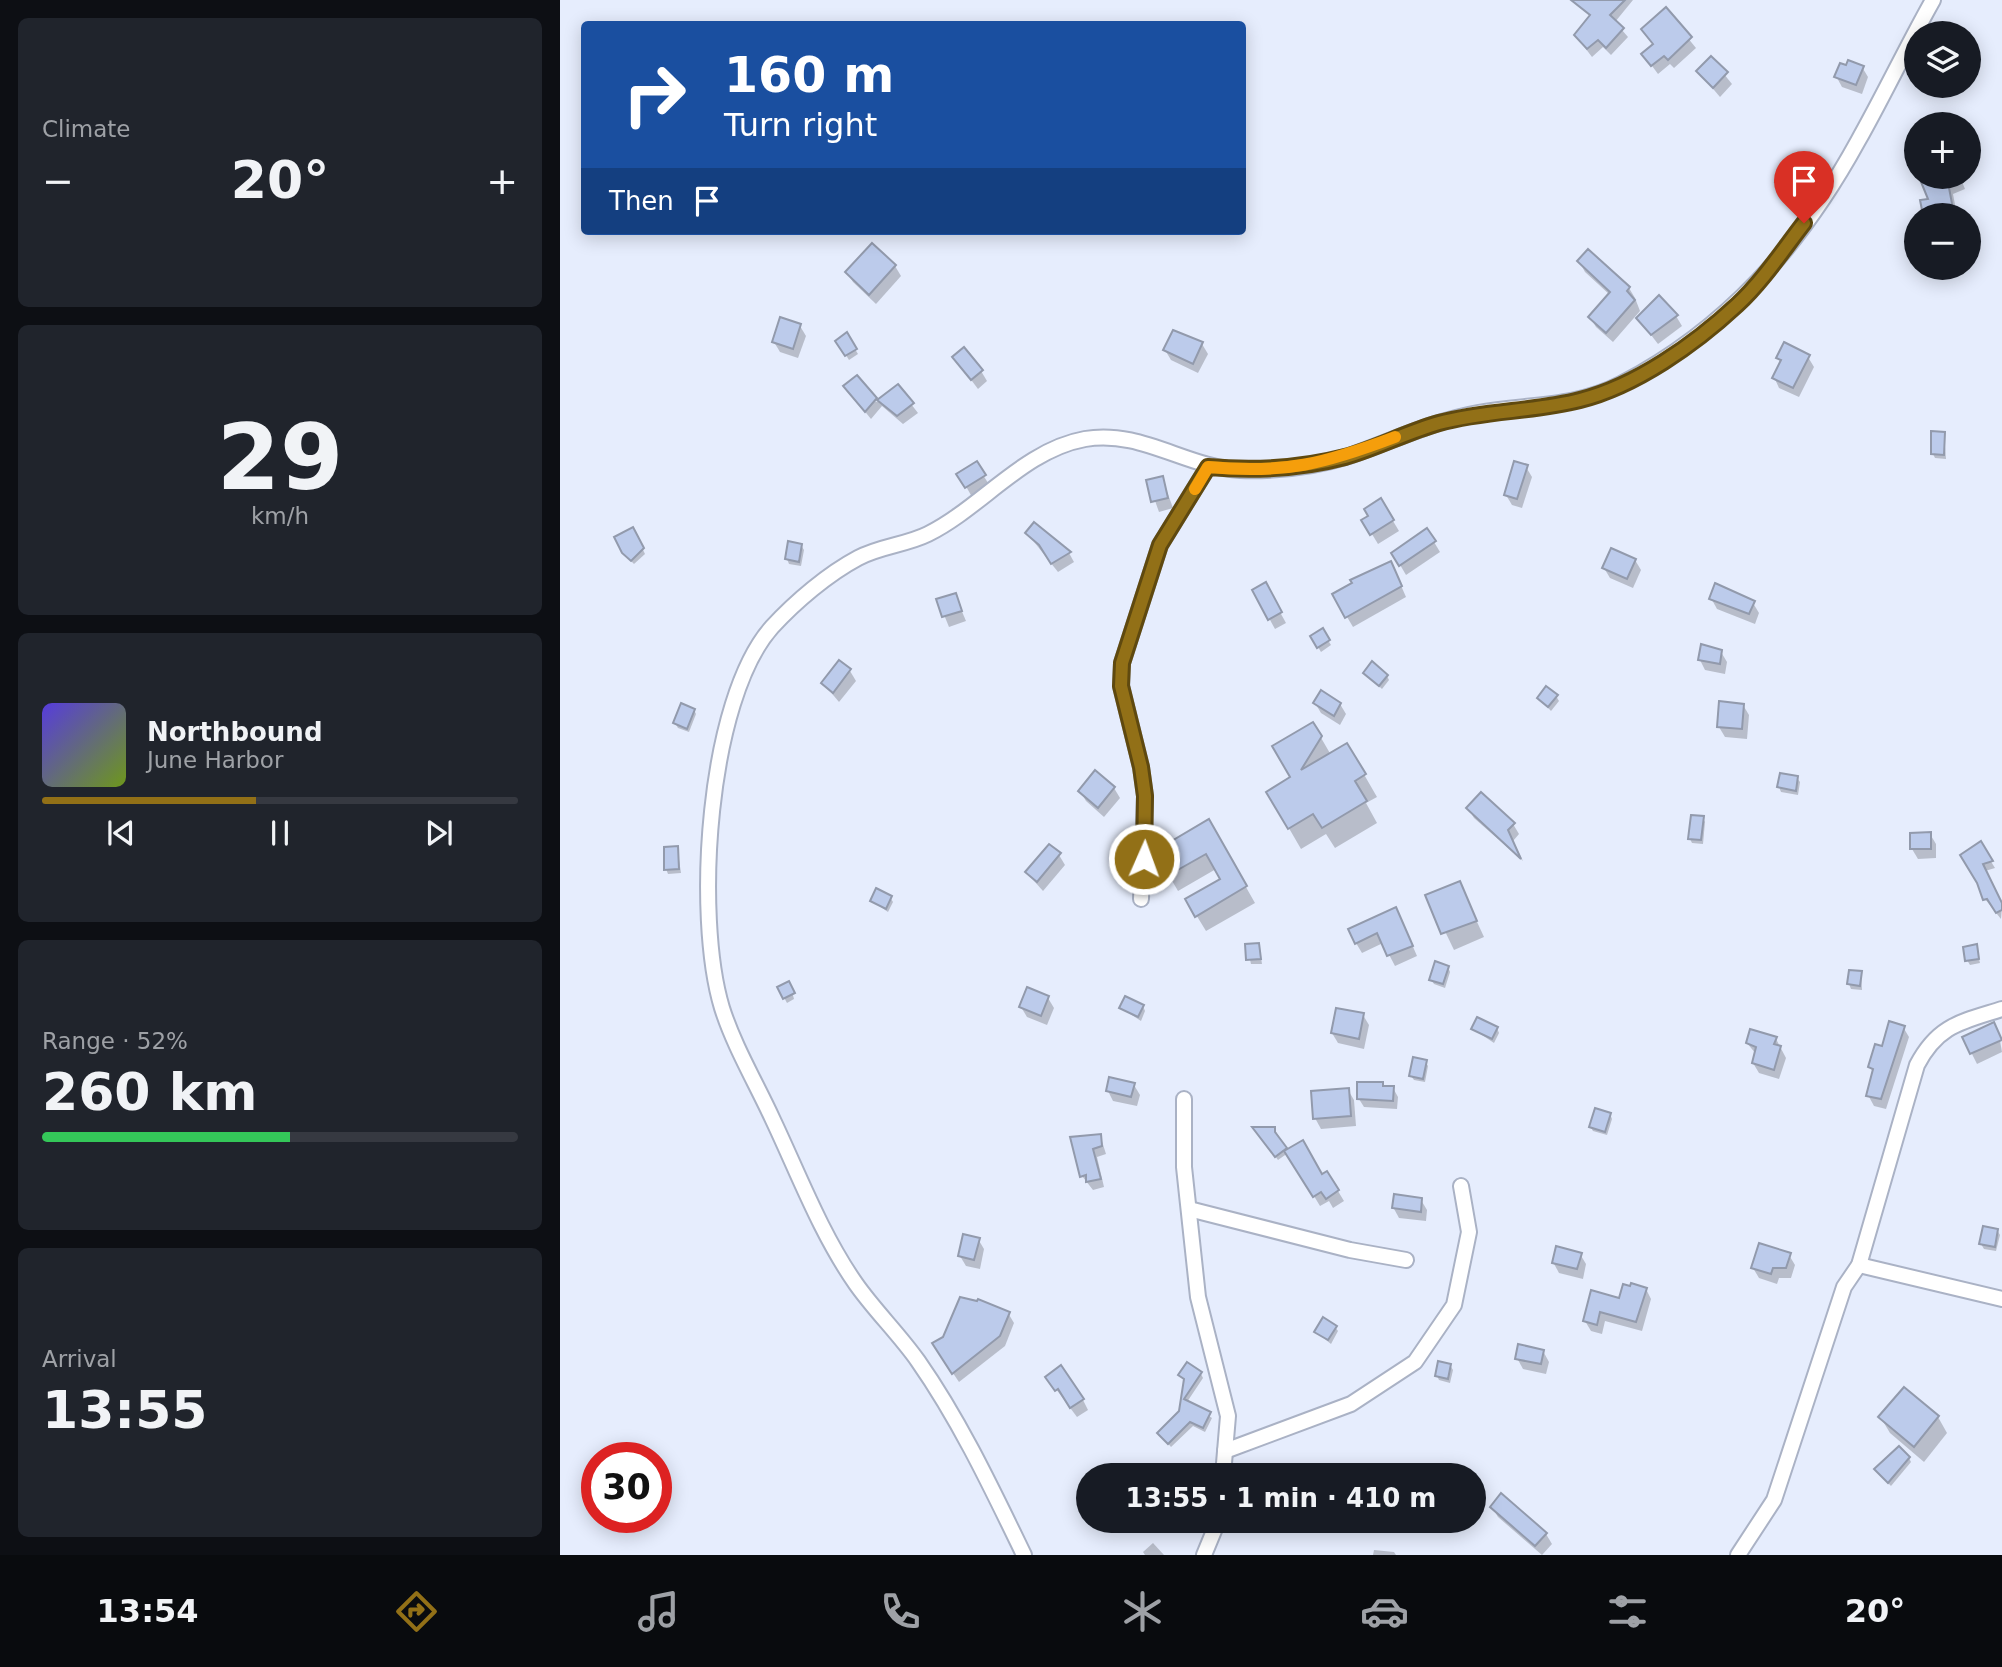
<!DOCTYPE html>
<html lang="en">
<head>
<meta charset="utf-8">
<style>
  body { margin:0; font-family:"DejaVu Sans",sans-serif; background:#20242c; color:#f1f3f6; height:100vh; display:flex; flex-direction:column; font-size:26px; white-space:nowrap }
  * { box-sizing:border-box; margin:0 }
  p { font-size:23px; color:#9ea1a6 }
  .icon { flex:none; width:38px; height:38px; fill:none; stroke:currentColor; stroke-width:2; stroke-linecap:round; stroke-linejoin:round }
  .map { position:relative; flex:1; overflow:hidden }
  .drawer { display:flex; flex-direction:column; gap:18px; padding:18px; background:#0d0f14; width:560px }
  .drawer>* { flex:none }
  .banner { position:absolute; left:21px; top:21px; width:665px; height:214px; border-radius:7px; box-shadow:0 4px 18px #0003; background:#1a4fa0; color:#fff; overflow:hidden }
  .controls { position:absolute; left:1344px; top:21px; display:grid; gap:14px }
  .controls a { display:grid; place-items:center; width:77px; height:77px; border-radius:50%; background:#171b24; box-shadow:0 4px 18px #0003; font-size:35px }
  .speed { position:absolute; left:21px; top:1442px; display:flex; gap:14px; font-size:35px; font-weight:700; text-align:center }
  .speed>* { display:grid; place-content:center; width:91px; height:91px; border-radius:50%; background:#171b24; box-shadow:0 4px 18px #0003; line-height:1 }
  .speed .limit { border:10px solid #d22; background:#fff; color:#111 }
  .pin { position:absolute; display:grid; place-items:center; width:60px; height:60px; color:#fff; margin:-72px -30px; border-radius:50% 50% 50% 0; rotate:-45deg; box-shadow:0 0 7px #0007 }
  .pin .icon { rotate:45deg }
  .me { position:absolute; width:77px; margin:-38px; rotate:2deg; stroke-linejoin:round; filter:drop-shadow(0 0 5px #0008) }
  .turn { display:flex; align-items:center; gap:24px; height:147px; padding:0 28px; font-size:32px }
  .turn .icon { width:91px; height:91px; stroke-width:2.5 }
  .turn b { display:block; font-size:49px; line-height:60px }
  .then { display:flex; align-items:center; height:66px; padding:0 28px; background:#0003; gap:14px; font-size:26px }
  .big { font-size:52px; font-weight:700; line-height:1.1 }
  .drawer .widget { flex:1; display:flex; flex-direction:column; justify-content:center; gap:10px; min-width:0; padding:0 24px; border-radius:10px; background:#20242c }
  .drawer .dial { align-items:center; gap:0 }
  .dial b { font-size:91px; line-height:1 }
  .song { display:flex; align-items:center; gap:21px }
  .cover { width:84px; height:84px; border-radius:10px; background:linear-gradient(135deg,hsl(250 70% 55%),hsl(80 70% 35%)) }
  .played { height:7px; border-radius:4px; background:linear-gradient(90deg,#927017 45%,#363941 45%) }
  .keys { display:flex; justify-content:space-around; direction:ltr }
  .heat { display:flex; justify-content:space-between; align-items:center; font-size:38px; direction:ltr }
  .charge { height:10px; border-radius:5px; background:linear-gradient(90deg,#34c759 52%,#363941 0) }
  .trip { position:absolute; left:516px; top:1463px; width:410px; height:70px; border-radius:35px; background:#171b24; box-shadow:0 4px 18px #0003; font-weight:700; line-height:70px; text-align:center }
  .tab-bar { display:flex; height:112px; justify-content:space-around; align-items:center; background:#090b0e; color:#9ea1a6 }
  .tab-bar .icon { width:49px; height:49px }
  .tab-bar .on { color:#927017 }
  .tab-bar b { font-size:32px; color:#f1f3f6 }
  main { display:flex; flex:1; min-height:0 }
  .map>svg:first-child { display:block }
  .shadow { fill:#0003 }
  .building { fill:#bccbeb; stroke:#929aac; stroke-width:2 }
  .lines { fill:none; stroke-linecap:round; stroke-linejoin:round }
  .minor-casing { stroke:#aab2c5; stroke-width:18 }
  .minor { stroke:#fff; stroke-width:14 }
  .route-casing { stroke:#5f490f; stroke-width:18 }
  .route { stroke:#927017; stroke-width:12 }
  .slow { stroke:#f59e0b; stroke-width:12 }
</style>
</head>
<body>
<main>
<section class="drawer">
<div class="widget"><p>Climate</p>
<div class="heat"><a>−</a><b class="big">20°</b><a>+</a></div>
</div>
<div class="widget dial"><b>29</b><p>km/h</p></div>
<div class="widget">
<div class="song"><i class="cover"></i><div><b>Northbound</b><p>June Harbor</p></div></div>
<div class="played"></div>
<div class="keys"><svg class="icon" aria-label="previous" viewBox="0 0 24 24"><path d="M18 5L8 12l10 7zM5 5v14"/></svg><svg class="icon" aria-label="pause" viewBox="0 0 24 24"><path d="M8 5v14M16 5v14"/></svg><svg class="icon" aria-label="next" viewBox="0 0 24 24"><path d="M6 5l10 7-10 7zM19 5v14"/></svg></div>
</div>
<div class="widget"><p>Range · 52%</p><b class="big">260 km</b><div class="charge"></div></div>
<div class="widget"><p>Arrival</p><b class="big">13:55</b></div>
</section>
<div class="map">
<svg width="1442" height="1555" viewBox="0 0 1442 1555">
  <rect width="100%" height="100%" fill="#e6edfd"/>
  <g class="shadow">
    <polygon points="1041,0 1073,0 1055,22 1068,37 1051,55 1043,47 1032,57 1016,36"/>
    <polygon points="1105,10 1136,48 1114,68 1110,64 1098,74 1084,55 1094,46 1083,30"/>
    <polygon points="1151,58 1172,84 1160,97 1138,71"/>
    <polygon points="1302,67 1308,77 1302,94 1282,87 1276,76"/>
    <polygon points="1233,174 1236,179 1232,191 1219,186 1216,182"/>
    <polygon points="1361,177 1400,177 1405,189 1393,194 1397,215 1366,215 1371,200"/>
    <polygon points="312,245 335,266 341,276 316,304 293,282 287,272"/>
    <polygon points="1019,261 1069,288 1075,298 1080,311 1053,342 1036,327 1030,317 1050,295 1025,272"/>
    <polygon points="1116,316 1122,326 1098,344 1078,318"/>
    <polygon points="240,326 246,336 238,358 220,352 214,342"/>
    <polygon points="286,335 298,354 289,360 277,341"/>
    <polygon points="642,344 648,354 638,373 611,360 605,350"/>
    <polygon points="394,357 421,371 427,381 418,389"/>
    <polygon points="1218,357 1248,357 1254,367 1239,397 1219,388 1214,377 1221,363"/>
    <polygon points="337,386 358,413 343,424 322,406 311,419 285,387 317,402"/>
    <polygon points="1384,433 1386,459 1375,458 1373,454"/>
    <polygon points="416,464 430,486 412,497 399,474"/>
    <polygon points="966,467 972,477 962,508 952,505 946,495"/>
    <polygon points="602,478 613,508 599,512 588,481"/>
    <polygon points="821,501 839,531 818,544 804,521"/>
    <polygon points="73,529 85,554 74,564 64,554"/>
    <polygon points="467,533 509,553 514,562 498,572"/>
    <polygon points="874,542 880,552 846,575 839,563"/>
    <polygon points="241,545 244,550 241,566 229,564 227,559"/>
    <polygon points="1075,560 1081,570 1073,588 1050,578 1044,568"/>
    <polygon points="836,574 846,597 793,627 774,595"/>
    <polygon points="705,585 726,623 715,629 694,591"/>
    <polygon points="395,595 406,621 389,627 378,600"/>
    <polygon points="1151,598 1193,603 1199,613 1195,624 1157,609"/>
    <polygon points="762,631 771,645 761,652 752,637"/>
    <polygon points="1161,652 1167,662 1165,674 1145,670 1140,660"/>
    <polygon points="290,671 296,681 279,702 263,683"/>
    <polygon points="805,673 827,676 829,680 822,689"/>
    <polygon points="996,696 999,701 991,711 979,698"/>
    <polygon points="755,703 780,704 786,714 780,725 761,713"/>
    <polygon points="1183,705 1189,715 1187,739 1165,737 1159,727"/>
    <polygon points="134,710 136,714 129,732 118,728 115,723"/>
    <polygon points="753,724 771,755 787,745 817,797 806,803 817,823 775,848 766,834 741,849 708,792 732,778"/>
    <polygon points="1237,778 1240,782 1238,795 1221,792 1219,787"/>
    <polygon points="554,788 560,798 544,817 526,801 520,791"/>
    <polygon points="908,808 953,824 959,834 953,841 963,861 914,818"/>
    <polygon points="1143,818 1145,822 1143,844 1132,843 1130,839"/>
    <polygon points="649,822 695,903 646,931 627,900 662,880 656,869 618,891 596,853"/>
    <polygon points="1370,834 1376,844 1376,858 1358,859 1352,849"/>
    <polygon points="1420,844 1435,868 1425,871 1442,906 1441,919 1425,899"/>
    <polygon points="117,847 121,873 108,874 106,869"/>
    <polygon points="499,855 505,865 483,891 467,873"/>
    <polygon points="899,883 924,937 894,950 868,896"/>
    <polygon points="330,897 333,902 328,912 312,901"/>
    <polygon points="841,919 857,956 835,966 823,943 802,953 796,943"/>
    <polygon points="699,945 702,964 691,964 687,946"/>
    <polygon points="1416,946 1420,963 1410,965 1407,960"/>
    <polygon points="888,967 890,972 885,988 874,984 871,979"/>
    <polygon points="1301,973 1302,990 1291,989 1289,984"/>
    <polygon points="219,988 231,988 234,999 227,1003"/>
    <polygon points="488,998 494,1008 487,1025 467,1017 461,1007"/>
    <polygon points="583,1006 585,1011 581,1021 561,1008"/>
    <polygon points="803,1015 809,1025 804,1049 778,1043 772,1033"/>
    <polygon points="1343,1027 1349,1037 1326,1109 1314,1106 1308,1095 1314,1073 1310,1067"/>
    <polygon points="937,1028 939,1033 934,1043 913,1029"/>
    <polygon points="1439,1035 1442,1052 1417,1064 1404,1038"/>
    <polygon points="1216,1039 1226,1058 1219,1079 1199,1073 1193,1063 1196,1054 1187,1043"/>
    <polygon points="865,1061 868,1066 865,1082 854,1080 851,1076"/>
    <polygon points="822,1084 824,1088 833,1088 838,1097 837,1109 804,1107 799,1099"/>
    <polygon points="574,1085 580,1095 577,1106 553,1101 548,1091"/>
    <polygon points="788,1090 794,1100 796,1126 761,1129 755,1118"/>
    <polygon points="1050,1114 1052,1119 1047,1135 1033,1131 1030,1126"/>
    <polygon points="714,1128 727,1151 762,1177 767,1173 784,1201 773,1208 769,1201 760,1206 728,1153 718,1160 697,1132"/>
    <polygon points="540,1135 546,1154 537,1157 544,1187 533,1190 522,1176 512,1139"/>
    <polygon points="861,1200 867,1210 866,1221 839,1218 833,1207"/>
    <polygon points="1437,1230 1440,1235 1436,1251 1424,1249 1421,1244"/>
    <polygon points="418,1239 424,1249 420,1269 406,1266 400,1256"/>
    <polygon points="1020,1254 1026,1264 1023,1279 999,1273 993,1262"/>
    <polygon points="1229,1255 1235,1265 1231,1278 1219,1278 1217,1284 1199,1278 1193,1268"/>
    <polygon points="1086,1289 1091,1299 1082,1331 1045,1321 1042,1334 1031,1331 1025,1321 1032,1293 1060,1300"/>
    <polygon points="418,1304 448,1313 454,1323 445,1346 399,1382 380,1354 384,1338"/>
    <polygon points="775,1327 778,1331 771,1344 756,1332"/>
    <polygon points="983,1351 989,1362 986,1374 963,1369 957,1358"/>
    <polygon points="890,1365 893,1370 890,1383 879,1380 877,1376"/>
    <polygon points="641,1374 643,1378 627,1402 652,1418 645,1432 633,1426 611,1447 599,1433 621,1412 625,1381 620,1375"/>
    <polygon points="487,1377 523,1400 528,1410 517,1417"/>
    <polygon points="1344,1389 1378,1417 1387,1433 1364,1462 1330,1433 1321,1418"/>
    <polygon points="1349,1458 1351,1462 1331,1486 1319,1474"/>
    <polygon points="860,1465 869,1475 851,1475"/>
    <polygon points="932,1507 986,1534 992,1544 982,1555 938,1517"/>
    <polygon points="593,1543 604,1555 585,1555 583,1552"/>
    <polygon points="814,1550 834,1552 836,1555 813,1555"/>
  </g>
  <g class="building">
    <polygon points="1011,0 1065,0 1050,15 1064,28 1046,48 1038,40 1027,49 1014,35 1030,15"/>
    <polygon points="1106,7 1132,37 1108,60 1104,56 1091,66 1081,54 1093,44 1081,29"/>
    <polygon points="1151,56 1168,72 1153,88 1136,71"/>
    <polygon points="1288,60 1304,66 1296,85 1274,77 1280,63 1286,65"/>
    <polygon points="1219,168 1234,173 1230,187 1215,182"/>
    <polygon points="1359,177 1387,177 1393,209 1363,215 1360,200 1368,199"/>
    <polygon points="312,243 336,265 309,295 285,272"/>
    <polygon points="1028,249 1070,287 1067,291 1075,300 1046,333 1028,317 1050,292 1017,261"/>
    <polygon points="1099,295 1118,315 1091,335 1076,318"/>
    <polygon points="220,317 241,324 233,349 212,342"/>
    <polygon points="613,330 643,342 633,364 603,350"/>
    <polygon points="287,332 297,349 285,356 275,341"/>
    <polygon points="1224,342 1250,355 1233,388 1212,378 1221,360 1216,358"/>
    <polygon points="404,347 423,370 411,380 392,357"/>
    <polygon points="297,375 317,398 305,412 283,386"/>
    <polygon points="338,384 354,403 337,416 317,400"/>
    <polygon points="1371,431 1385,432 1384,455 1371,454"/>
    <polygon points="417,461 426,475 405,488 396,474"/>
    <polygon points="954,461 968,465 957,499 944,495"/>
    <polygon points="603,476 608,498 591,502 586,480"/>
    <polygon points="821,498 834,520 810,535 801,520 808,516 804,509"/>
    <polygon points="474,522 511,552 491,564 479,545 465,533"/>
    <polygon points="73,527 84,548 71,561 62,553 54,537"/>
    <polygon points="867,528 876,541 839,566 831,553"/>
    <polygon points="228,541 242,544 239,562 225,559"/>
    <polygon points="1051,548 1076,559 1067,579 1042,568"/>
    <polygon points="831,561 842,586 785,618 772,594 792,583 790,580"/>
    <polygon points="706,582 722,612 708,620 692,590"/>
    <polygon points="1155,583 1195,601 1189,614 1149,599"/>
    <polygon points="396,593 402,611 382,617 376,599"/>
    <polygon points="763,628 770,640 757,648 750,636"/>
    <polygon points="1141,644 1162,650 1160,664 1138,660"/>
    <polygon points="279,660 291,669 273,693 261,683"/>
    <polygon points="812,661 828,675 819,686 803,673"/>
    <polygon points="986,686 998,695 988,707 977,698"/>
    <polygon points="761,690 781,703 774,716 753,703"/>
    <polygon points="1159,701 1184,704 1182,729 1157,727"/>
    <polygon points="121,703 135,709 127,729 113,723"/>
    <polygon points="753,722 762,736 741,770 787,743 806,774 795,781 807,801 762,828 753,814 728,829 706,792 730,777 712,746"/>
    <polygon points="535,770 555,787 538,808 518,791"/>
    <polygon points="1220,773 1238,776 1236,791 1217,787"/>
    <polygon points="921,792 955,823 948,830 961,859 906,808"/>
    <polygon points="1131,815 1144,816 1141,840 1128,839"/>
    <polygon points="649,819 687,886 635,917 625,899 660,879 646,854 607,876 593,852"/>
    <polygon points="1371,832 1371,849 1350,849 1350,833"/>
    <polygon points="1421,841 1433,861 1423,864 1442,903 1442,910 1436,913 1427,899 1423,900 1417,883 1400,855"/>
    <polygon points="489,844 501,853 477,882 465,872"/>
    <polygon points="118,846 119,869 104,870 104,847"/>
    <polygon points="900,881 917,921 881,934 865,895"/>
    <polygon points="316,888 332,896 326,909 310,901"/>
    <polygon points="836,907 853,946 827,956 817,933 795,944 788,929"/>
    <polygon points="699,943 701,959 686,960 685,944"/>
    <polygon points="1417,944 1419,959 1405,961 1403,947"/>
    <polygon points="875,961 889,966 883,984 869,980"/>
    <polygon points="1289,970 1302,971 1300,986 1287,984"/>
    <polygon points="229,981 235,993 223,999 217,987"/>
    <polygon points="467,987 489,996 481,1016 459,1007"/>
    <polygon points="565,996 584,1005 578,1017 559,1008"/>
    <polygon points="776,1008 804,1013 799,1039 771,1033"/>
    <polygon points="917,1017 938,1027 932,1039 911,1029"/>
    <polygon points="1329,1021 1345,1026 1321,1099 1306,1096 1313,1069 1308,1067 1315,1044 1322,1046"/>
    <polygon points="1434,1022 1442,1040 1410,1054 1402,1037"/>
    <polygon points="1190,1029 1217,1037 1214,1044 1221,1046 1214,1070 1192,1063 1196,1047 1186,1043"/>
    <polygon points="853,1057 867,1060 863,1079 849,1076"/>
    <polygon points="549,1077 575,1083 571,1097 546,1091"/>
    <polygon points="797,1082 823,1082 823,1086 834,1086 833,1101 797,1099"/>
    <polygon points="789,1088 791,1116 753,1119 751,1091"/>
    <polygon points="1035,1108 1051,1113 1045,1132 1029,1127"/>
    <polygon points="692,1127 715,1127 715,1132 727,1148 715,1157"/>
    <polygon points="541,1134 542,1146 533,1149 541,1179 526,1182 526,1175 520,1177 510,1137"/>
    <polygon points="743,1140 762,1174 767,1171 779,1190 766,1199 761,1192 753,1197 724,1151"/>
    <polygon points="834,1194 862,1198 861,1212 832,1208"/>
    <polygon points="1423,1226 1438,1229 1435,1247 1419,1244"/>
    <polygon points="403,1234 420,1238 414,1260 398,1256"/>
    <polygon points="1199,1243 1231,1253 1226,1268 1213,1268 1211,1274 1191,1268"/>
    <polygon points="996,1246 1022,1253 1017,1269 992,1263"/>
    <polygon points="1071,1283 1087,1288 1076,1322 1040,1312 1037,1325 1023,1321 1031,1290 1059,1298 1063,1284 1070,1286"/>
    <polygon points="400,1297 417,1301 418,1299 450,1312 440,1336 392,1374 372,1343 383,1337"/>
    <polygon points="763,1317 777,1326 768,1340 754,1332"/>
    <polygon points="958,1344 984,1350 981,1364 955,1359"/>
    <polygon points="878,1361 891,1364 888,1379 875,1376"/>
    <polygon points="627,1362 642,1372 624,1399 651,1412 643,1428 630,1422 608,1444 597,1433 619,1411 624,1379 618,1375"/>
    <polygon points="501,1365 524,1399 510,1408 498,1389 495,1391 485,1377"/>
    <polygon points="1344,1387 1379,1416 1354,1447 1318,1417"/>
    <polygon points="1339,1446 1350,1457 1328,1483 1314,1469"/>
    <polygon points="941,1493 987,1533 975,1546 930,1507"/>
  </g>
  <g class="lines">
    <defs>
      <g id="minor">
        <polyline points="581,899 585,796 581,767 561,686 562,663 600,545 648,467"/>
        <polyline points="624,1099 624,1167 638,1297 668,1416 663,1475"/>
        <polyline points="629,1209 790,1250 846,1260"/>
        <polyline points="1299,1265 1442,1299"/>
        <polyline points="665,1451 791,1404 855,1362 894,1305 909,1232 901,1186"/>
        <path d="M 464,1555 C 432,1489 400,1421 358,1361 C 339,1334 315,1311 296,1284 C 261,1234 239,1175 213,1120 C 196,1083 174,1046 162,1008 C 134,916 147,700 212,627 C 236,601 268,574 298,558 C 320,546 346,545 368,534 C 422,507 464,450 525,439 C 580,429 627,468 680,470 C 716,471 755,467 789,456 C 832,441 873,421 918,413 C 967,404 1015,408 1061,384 C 1167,329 1241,245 1298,141 C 1324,95 1347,46 1373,0"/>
        <polyline points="644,1555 658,1521"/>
        <path d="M 1178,1555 L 1214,1500 L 1284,1287 L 1299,1265 L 1357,1065 C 1378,1025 1401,1022 1442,1009"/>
      </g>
    </defs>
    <use href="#minor" class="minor-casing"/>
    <use href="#minor" class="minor"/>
  </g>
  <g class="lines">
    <defs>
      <path id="route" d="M 584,859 L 585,796 L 581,767 L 561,686 L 562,663 L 600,545 L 648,467 C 695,471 739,469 785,457 C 817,448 847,432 879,423 C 927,410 974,412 1020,400 C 1076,386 1135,344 1177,305 C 1203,281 1223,250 1244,223"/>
    </defs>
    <use href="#route" class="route-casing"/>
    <use href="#route" class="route"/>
    <path class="slow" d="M 635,489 L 648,467 C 725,474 764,464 835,437"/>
  </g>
</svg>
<div class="controls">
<a><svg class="icon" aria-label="layers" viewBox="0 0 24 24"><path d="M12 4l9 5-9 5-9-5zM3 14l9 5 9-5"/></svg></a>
<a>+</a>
<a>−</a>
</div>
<div class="speed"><div class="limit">30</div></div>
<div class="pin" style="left:1244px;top:223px;background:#d93025"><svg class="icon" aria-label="arrive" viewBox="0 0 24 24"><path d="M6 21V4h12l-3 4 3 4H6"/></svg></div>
<svg class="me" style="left:584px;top:859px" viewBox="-20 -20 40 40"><circle r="17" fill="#927017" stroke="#fff" stroke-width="3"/><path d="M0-11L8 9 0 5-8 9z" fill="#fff"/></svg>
<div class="trip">13:55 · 1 min · 410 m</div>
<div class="banner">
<div class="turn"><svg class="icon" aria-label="right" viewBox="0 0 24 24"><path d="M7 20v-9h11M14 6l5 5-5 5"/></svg><div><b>160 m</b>Turn right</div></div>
<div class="then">Then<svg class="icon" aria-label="arrive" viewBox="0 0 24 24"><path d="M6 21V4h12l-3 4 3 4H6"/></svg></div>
</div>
</div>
</main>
<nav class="tab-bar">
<b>13:54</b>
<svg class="icon on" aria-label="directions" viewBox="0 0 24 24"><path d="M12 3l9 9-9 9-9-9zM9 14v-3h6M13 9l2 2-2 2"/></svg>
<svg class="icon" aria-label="music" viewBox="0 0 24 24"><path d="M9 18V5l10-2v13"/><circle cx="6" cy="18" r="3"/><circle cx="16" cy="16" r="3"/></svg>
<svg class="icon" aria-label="phone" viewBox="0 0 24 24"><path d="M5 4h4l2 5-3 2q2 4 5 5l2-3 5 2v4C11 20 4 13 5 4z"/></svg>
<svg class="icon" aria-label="climate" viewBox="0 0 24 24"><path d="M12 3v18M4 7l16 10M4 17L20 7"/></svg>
<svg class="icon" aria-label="car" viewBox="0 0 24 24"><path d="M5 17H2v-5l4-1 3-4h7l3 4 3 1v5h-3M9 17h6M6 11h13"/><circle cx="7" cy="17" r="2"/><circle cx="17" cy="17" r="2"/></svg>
<svg class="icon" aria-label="filters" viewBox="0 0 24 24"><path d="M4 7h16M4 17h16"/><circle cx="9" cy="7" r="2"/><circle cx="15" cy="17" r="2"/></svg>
<b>20°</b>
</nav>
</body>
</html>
